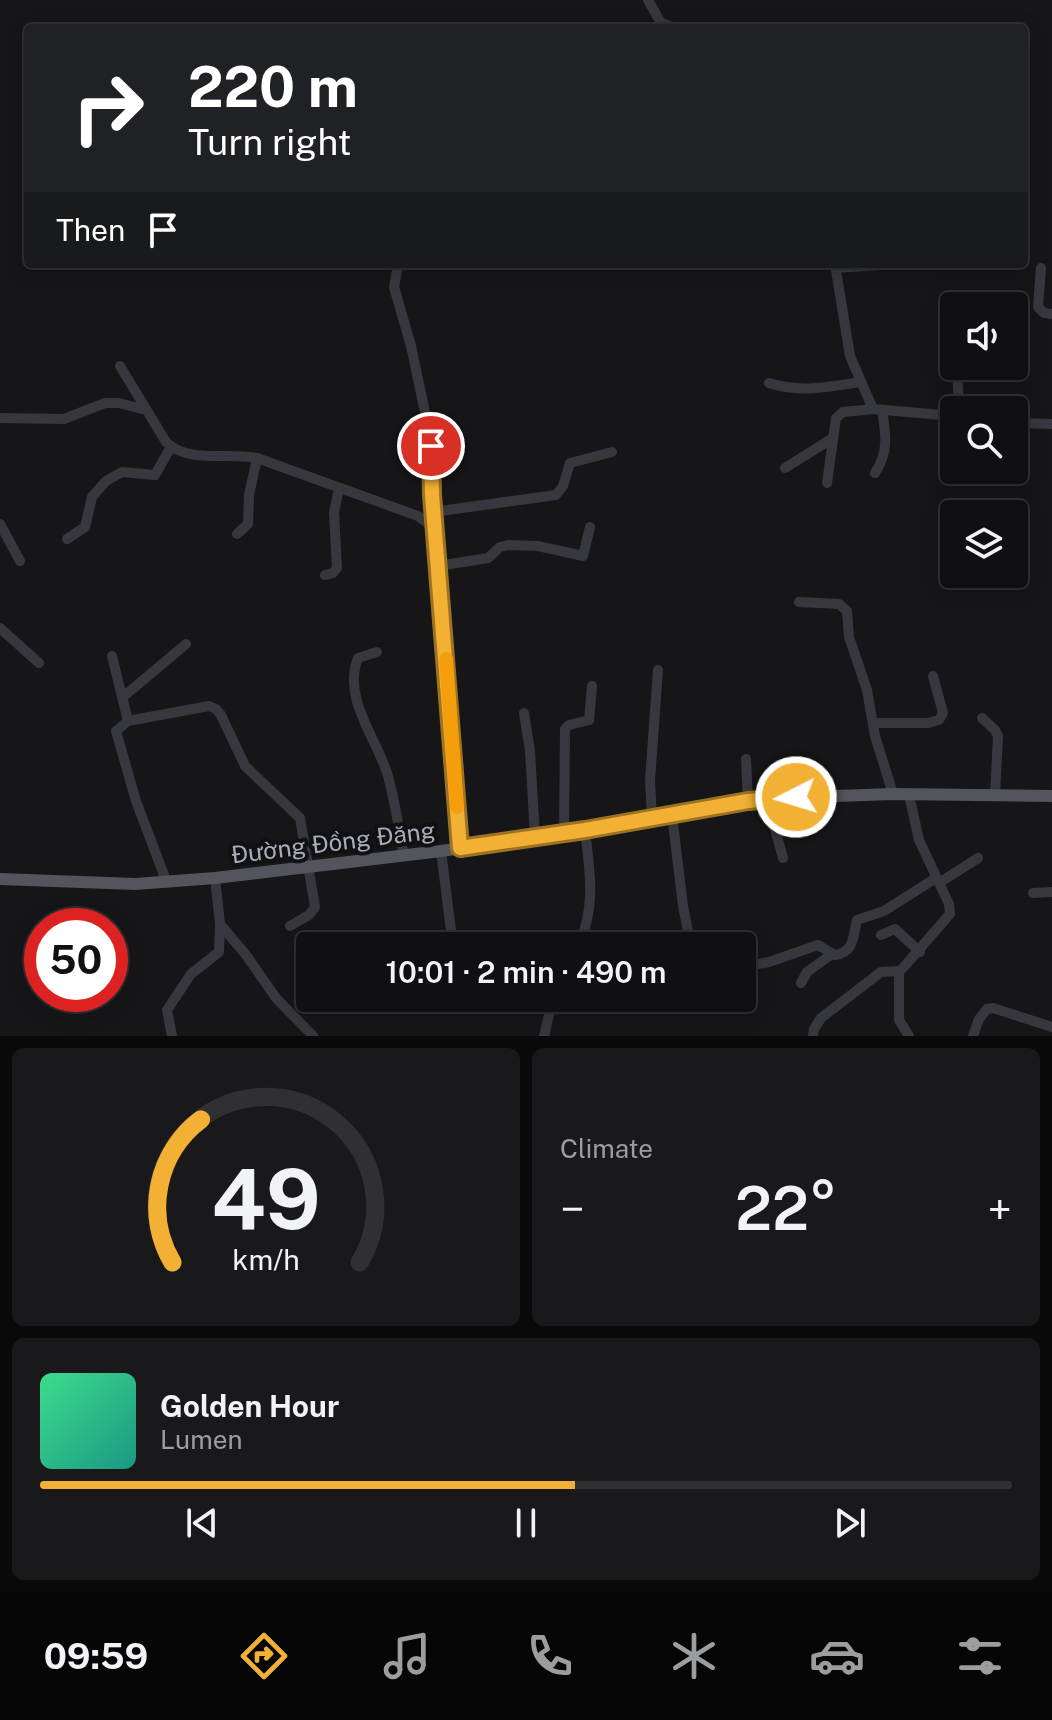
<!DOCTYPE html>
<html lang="en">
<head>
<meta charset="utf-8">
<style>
  body { margin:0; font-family:"Public Sans",sans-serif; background:#19191b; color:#f1f3f6; height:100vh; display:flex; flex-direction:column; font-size:30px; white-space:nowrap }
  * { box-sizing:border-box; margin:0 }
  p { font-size:26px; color:#9c9d9f }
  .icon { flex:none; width:44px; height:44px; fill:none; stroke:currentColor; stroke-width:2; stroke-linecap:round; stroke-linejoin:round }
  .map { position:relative; height:1036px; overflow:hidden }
  .sheet { display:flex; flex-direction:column; gap:12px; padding:12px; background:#09090a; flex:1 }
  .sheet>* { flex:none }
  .top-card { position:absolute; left:24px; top:24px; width:1004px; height:244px; border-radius:8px; box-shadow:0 4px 20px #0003,0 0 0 2px #303032; background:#202124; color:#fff; overflow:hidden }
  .controls { position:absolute; left:940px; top:292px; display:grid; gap:16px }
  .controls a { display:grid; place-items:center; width:88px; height:88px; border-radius:8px; background:#101012; box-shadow:0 4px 20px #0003,0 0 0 2px #303032; font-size:40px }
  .speed { position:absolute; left:24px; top:908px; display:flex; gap:16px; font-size:40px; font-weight:700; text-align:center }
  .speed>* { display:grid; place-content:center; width:104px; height:104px; border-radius:50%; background:#101012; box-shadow:0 4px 20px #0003,0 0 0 2px #303032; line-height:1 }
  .speed .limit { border:12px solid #d22; background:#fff; color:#111 }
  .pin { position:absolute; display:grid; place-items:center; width:68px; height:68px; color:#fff; margin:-34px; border:4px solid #fff; border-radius:50%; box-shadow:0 2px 8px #0007 }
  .me { position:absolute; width:88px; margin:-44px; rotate:265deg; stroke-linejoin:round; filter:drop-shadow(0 0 6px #0008) }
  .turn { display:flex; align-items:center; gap:28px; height:168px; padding:0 32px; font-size:36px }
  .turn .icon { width:104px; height:104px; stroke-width:2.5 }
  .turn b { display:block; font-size:56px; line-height:68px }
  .then { display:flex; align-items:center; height:76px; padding:0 32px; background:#0003; gap:16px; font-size:30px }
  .big { font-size:60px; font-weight:600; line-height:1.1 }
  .sheet .widget { flex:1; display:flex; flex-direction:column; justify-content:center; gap:12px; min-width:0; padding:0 28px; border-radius:12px; background:#19191b }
  .sheet .dial { align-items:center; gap:0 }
  .dial svg { height:208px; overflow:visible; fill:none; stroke:#303032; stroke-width:7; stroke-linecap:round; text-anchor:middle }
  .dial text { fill:#f1f3f6; stroke:none }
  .song { display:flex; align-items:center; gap:24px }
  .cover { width:96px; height:96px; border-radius:12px; background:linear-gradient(135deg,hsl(150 70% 55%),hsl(170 70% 35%)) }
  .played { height:8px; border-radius:4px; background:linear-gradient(90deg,#f2b134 55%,#303032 55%) }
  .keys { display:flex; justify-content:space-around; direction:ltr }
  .heat { display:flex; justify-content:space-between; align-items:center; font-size:44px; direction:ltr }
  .sheet .tiles { flex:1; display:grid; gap:12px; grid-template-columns:1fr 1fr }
  .widget:last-child { grid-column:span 2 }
  .trip { position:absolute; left:296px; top:932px; width:460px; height:80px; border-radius:8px; background:#101012; box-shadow:0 4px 20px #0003,0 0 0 2px #303032; font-weight:600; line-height:80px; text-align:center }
  .tab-bar { display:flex; height:128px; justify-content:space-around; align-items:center; background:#060607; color:#9c9d9f }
  .tab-bar .icon { width:56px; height:56px }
  .tab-bar .current { color:#f2b134 }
  .tab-bar b { font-size:36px; color:#f1f3f6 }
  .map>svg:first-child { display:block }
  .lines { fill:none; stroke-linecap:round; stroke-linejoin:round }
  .minor { stroke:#37383d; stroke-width:10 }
  .major { stroke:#53555c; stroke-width:12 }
  .route-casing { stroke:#9d7322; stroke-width:20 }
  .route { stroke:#f2b134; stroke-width:14 }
  .slow { stroke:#f59e0b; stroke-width:14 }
  .labels { text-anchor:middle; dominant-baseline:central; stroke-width:8; stroke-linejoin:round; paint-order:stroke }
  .street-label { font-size:24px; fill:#a8adb8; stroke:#111113 }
</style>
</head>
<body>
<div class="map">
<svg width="1052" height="1036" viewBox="0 0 1052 1036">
  <rect width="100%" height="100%" fill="#161618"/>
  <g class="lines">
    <g class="minor">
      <polyline points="648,0 661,23 675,28"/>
      <polyline points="835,264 850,356 873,409"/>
      <polyline points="398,265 394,287 411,346 430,436 431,479 460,848"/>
      <polyline points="835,268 893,264"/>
      <polyline points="1041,268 1038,307 1044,313 1052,314"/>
      <path d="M 120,366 L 166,442 C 188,464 229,452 257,458 L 418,516 L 434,528"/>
      <polyline points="957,366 959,410"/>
      <path d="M 769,383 C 798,393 830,387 860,382"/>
      <polyline points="0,418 64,419 105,403 119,403 146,410"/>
      <polyline points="1014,423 1052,424"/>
      <polyline points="785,468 833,438"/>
      <path d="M 875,473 C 889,452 886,434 882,410"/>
      <polyline points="827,483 836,418 843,412 873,409 954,416"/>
      <polyline points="433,512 556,495 563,486 570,463 612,452"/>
      <polyline points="0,524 20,561"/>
      <polyline points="237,534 248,524 249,495 257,458"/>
      <polyline points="67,539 85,527 92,497 106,481 122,472 155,475 171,447"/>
      <polyline points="438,566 488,558 500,547 508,545 538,546 583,556 590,527"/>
      <polyline points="325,575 333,573 337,568 334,512 339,489"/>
      <polyline points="799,602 839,604 847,611 849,637 867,690 875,736 893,794"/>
      <polyline points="0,628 39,663"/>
      <path d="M 377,652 L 358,658 C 342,699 377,738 388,776 C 395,802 399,829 404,856"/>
      <polyline points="112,656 128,721"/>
      <polyline points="123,697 186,644"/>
      <polyline points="524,713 530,751 535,837"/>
      <polyline points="982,718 995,730 998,736 995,795"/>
      <polyline points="873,723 928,723 939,720 943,713 933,676"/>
      <polyline points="746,759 748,801"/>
      <polyline points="767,800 783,858"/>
      <polyline points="672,815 683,906 691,946"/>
      <polyline points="652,819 650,780 658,670"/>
      <polyline points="564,833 565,729 569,725 589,720 592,686"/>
      <polyline points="441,851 453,946"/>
      <polyline points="167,883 136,801 116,731 128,721 209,706 216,709 221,715 245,766 300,818 315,907 309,915 290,926"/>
      <polyline points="939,883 978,858"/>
      <polyline points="1033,893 1052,892"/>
      <polyline points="220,924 246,955 276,998 313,1036"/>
      <polyline points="881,935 895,929 920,952"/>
      <path d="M 579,946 C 596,904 590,874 585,830"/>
      <path d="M 742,967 L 769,962 L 818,945 L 835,955 C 855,952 853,935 857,920 L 884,911 L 936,878"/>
      <polyline points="899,971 899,1020 909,1036"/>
      <polyline points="801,983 807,972 832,954"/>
      <polyline points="172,1036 167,1010 191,974 219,952 220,924 215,878"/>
      <polyline points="544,1036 553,998"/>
      <polyline points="813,1036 814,1029 821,1018 881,972 899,971 903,968 950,914 949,904 919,840 909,795"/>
      <polyline points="973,1036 979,1019 987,1009 993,1008 1052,1027"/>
    </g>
    <polyline class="major" points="0,879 135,884 215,878 441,851 585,830 748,801 779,798 893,794 1052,796"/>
  </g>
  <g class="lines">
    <defs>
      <polyline id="route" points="431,446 432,495 460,848 585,830 748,801 796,797"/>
    </defs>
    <use href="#route" class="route-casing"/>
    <use href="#route" class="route"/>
    <polyline class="slow" points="446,659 457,807"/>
  </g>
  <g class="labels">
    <g class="street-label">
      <text transform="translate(333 842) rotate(-7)">Đường Đồng Đăng</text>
    </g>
  </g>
</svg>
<div class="controls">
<a><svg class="icon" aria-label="sound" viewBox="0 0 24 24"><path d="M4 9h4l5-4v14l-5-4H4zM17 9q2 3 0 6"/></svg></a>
<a><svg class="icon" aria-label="search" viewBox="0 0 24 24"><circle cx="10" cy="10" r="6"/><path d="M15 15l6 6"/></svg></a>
<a><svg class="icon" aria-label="layers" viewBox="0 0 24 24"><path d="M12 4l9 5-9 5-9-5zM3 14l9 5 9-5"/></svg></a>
</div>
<div class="speed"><div class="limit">50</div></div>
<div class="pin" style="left:431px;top:446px;background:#d93025"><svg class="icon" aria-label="arrive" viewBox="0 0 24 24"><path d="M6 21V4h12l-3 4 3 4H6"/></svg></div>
<svg class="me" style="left:796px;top:797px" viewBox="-20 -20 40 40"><circle r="17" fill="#f2b134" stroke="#fff" stroke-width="3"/><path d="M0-11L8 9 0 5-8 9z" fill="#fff"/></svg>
<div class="trip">10:01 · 2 min · 490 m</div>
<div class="top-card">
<div class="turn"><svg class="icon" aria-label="right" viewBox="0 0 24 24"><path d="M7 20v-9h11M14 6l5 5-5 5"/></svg><div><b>220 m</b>Turn right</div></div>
<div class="then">Then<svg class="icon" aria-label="arrive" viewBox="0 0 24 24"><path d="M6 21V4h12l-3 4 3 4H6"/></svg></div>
</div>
</div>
<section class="sheet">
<div class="tiles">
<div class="widget dial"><svg viewBox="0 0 100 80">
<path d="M14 69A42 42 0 1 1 86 69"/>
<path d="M14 69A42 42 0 0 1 25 14" stroke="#f2b134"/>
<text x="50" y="56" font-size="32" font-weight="700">49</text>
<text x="50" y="72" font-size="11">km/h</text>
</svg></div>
<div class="widget"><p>Climate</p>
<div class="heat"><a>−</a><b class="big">22°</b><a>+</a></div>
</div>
<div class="widget">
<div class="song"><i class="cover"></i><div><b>Golden Hour</b><p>Lumen</p></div></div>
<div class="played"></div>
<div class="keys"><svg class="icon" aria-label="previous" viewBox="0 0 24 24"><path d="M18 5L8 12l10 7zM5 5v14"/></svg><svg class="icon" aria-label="pause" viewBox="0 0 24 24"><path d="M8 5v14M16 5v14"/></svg><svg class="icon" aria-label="next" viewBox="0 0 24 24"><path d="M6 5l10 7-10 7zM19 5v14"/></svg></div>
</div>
</div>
</section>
<nav class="tab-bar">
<b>09:59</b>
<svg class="icon current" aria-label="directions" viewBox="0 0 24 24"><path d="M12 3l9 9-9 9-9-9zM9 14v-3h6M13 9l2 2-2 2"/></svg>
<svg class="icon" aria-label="music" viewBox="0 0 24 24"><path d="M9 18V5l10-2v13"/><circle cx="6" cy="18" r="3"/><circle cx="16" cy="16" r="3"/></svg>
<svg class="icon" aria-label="phone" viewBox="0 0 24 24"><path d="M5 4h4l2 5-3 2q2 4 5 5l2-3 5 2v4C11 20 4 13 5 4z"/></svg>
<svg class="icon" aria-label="climate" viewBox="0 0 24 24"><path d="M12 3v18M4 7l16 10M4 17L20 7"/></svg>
<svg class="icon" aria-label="car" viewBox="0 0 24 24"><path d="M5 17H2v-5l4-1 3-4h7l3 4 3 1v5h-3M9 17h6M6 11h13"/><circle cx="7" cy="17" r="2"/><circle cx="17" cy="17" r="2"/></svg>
<svg class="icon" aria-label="filters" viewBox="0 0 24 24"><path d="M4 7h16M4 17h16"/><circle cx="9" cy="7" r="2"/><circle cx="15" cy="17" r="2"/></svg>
</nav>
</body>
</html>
